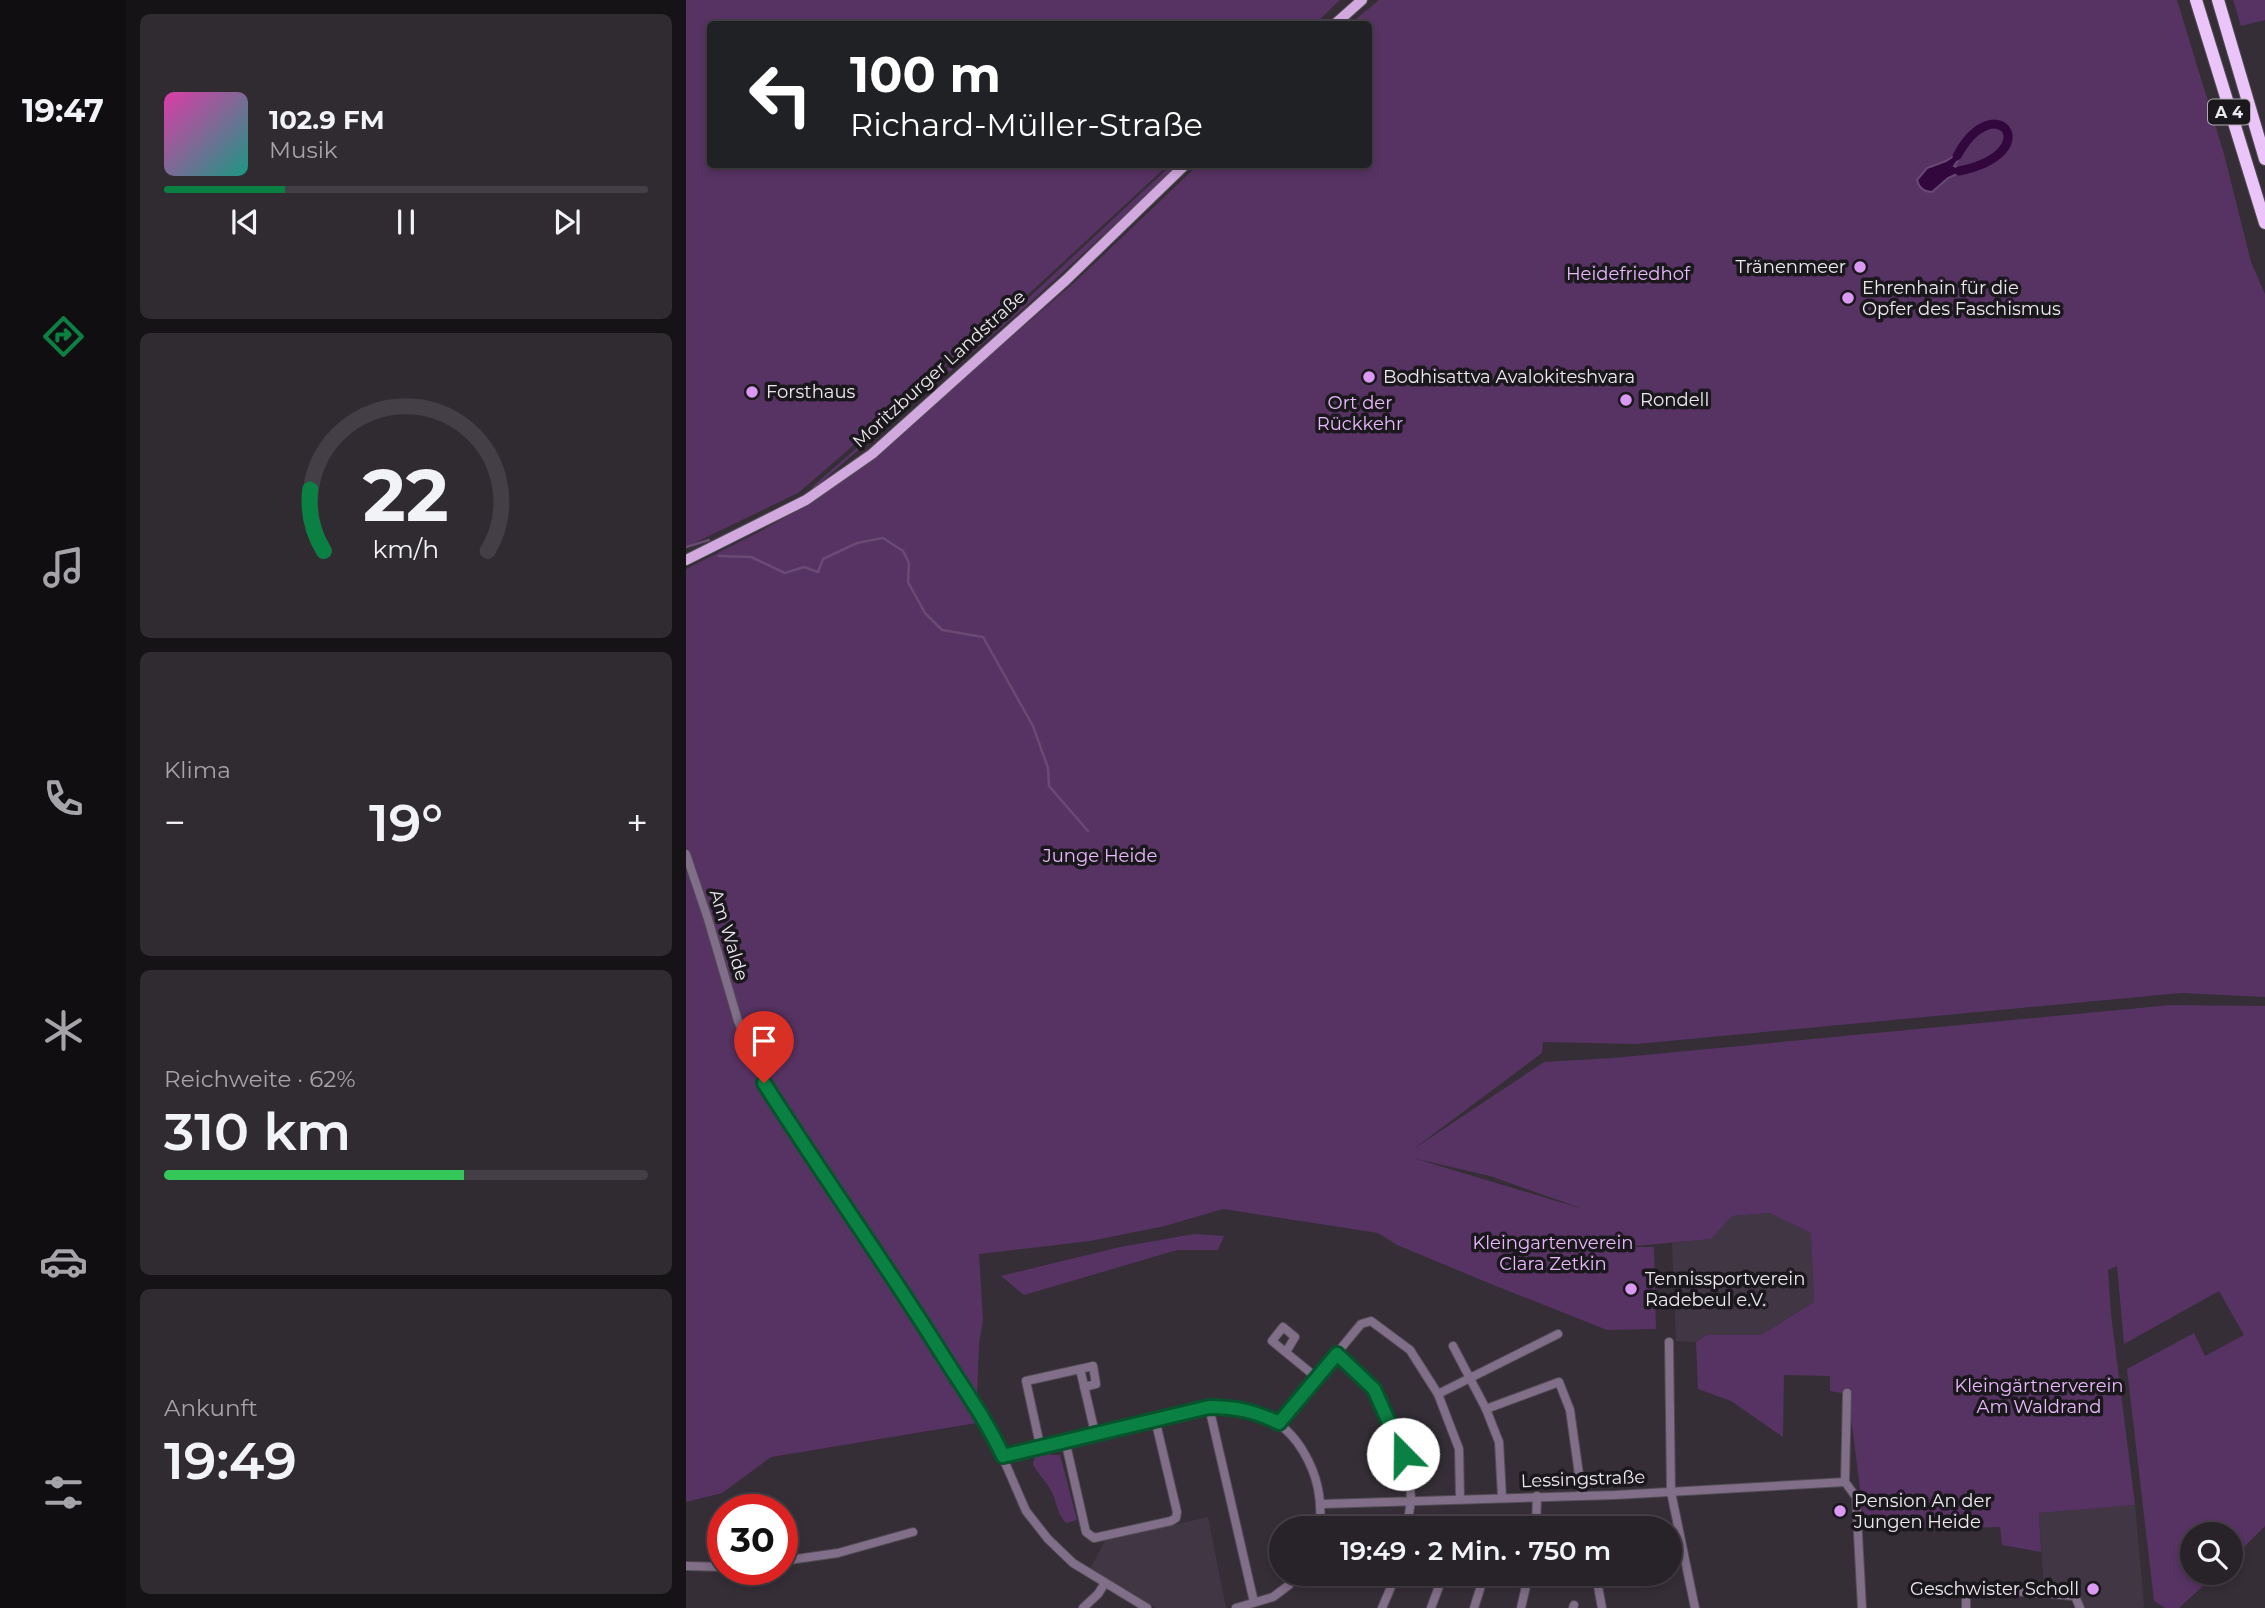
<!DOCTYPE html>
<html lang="de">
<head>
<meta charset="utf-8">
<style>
  body { margin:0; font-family:Montserrat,sans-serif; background:#302a31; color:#f1f3f6; height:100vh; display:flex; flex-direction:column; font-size:26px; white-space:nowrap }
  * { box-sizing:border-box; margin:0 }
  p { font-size:23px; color:#a5a4a8 }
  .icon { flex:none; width:38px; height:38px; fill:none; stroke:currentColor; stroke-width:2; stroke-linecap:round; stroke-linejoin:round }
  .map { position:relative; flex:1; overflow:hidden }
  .side { display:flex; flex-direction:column; gap:14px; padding:14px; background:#161317; width:560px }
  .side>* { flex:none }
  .top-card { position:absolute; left:21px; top:21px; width:665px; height:147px; border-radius:7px; box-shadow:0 4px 10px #0003,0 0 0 2px #443f46; background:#202124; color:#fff; overflow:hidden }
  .tools { position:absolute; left:1494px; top:1522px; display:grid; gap:14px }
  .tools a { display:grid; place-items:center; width:63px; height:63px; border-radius:50%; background:#282229; box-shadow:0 4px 10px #0003,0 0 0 2px #443f46; font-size:35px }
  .speed { position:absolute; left:21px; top:1494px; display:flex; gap:14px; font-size:35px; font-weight:700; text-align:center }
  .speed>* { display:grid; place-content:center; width:91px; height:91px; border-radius:50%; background:#282229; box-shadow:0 4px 10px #0003,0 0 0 2px #443f46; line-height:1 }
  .speed .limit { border:10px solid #d22; background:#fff; color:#111 }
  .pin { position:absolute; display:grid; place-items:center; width:60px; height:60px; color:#fff; margin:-72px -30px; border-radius:50% 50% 50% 0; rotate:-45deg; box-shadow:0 0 7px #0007 }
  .pin .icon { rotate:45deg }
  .me { position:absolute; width:77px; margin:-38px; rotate:338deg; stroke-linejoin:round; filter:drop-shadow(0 0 5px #0008) }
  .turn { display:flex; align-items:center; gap:24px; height:147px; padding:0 28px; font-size:32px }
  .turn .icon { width:91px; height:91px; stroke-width:2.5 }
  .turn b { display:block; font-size:49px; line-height:60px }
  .big { font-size:52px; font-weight:600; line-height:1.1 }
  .side .card { flex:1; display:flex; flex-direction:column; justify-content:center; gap:10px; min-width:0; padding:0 24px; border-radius:10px; background:#302a31 }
  .side .dial { align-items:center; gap:0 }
  .dial svg { height:182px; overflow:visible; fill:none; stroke:#443f46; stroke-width:7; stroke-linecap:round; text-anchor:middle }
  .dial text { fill:#f1f3f6; stroke:none }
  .song { display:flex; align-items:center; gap:21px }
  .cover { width:84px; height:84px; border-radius:10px; background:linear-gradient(135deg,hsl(320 70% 55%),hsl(170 70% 35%)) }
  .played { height:7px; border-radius:4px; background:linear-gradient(90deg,#0b8043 25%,#443f46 25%) }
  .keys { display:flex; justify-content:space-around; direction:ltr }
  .heat { display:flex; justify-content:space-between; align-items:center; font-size:38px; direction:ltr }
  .charge { height:10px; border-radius:5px; background:linear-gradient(90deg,#34c759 62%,#443f46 0) }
  .trip { position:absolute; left:583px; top:1516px; width:413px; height:70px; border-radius:35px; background:#282229; box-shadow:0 4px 10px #0003,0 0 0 2px #443f46; font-weight:600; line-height:70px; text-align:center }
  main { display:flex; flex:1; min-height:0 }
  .tab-bar { display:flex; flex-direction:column; width:126px; justify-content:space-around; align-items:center; background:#100e10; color:#a5a4a8 }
  .tab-bar .icon { width:49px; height:49px }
  .tab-bar .selected { color:#0b8043 }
  .tab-bar b { font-size:32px; color:#f1f3f6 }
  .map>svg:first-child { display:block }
  .built { fill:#413744 }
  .green { fill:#573363; fill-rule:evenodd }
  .water { fill:#31073e; stroke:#694a73; stroke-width:2 }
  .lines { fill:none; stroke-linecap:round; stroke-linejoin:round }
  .stream { stroke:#694a73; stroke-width:2.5 }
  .canal { stroke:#31073e; stroke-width:9 }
  .minor-casing { stroke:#524c54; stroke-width:10 }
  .major-casing { stroke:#524c54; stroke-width:12 }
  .highway-casing { stroke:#524c54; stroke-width:14 }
  .minor { stroke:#816e88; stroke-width:8 }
  .major { stroke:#d1a9df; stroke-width:10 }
  .highway { stroke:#ebc5f9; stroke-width:12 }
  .route-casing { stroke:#07532c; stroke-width:18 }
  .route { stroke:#0b8043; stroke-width:12 }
  .poi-dot { fill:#dc99f4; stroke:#1a181c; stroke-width:2.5 }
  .labels { text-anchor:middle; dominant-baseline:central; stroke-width:7; stroke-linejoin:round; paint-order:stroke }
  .shield { fill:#1a181c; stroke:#aeaaaf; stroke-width:2 }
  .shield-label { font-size:16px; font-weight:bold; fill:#ede8ee }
  .poi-label { font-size:18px; fill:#ede8ee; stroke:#1a181c; text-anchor:start }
  .park-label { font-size:18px; fill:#eab9fc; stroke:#1a181c }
  .street-label { font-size:18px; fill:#ede8ee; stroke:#1a181c }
</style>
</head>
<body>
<main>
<nav class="tab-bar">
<b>19:47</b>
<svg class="icon selected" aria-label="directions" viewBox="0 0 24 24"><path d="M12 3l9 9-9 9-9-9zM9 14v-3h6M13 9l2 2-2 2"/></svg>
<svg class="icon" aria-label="music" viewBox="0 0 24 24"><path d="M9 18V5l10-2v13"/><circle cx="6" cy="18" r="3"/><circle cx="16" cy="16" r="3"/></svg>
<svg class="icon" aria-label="phone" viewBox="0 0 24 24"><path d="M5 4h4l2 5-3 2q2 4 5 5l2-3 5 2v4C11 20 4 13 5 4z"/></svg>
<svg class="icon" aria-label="climate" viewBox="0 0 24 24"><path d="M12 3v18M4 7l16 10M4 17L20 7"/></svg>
<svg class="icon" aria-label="car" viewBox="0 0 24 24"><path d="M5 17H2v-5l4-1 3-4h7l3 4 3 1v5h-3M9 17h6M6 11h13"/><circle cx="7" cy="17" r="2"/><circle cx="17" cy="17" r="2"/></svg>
<svg class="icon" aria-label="filters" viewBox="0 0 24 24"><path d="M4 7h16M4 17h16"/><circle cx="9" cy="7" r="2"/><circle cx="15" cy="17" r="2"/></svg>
</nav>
<section class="side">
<div class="card">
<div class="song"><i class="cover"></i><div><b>102.9 FM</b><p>Musik</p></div></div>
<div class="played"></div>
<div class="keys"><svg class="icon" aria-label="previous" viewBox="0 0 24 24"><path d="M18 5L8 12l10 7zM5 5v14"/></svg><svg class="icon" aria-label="pause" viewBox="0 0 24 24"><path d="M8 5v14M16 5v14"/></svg><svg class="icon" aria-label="next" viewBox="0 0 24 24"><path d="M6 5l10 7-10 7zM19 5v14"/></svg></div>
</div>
<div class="card dial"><svg viewBox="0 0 100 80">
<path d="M14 69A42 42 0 1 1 86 69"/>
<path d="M14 69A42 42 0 0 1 8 42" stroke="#0b8043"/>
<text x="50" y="56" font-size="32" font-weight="700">22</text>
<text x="50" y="72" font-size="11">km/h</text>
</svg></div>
<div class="card"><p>Klima</p>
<div class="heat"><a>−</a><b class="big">19°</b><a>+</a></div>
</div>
<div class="card"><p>Reichweite · 62%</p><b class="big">310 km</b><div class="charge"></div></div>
<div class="card"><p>Ankunft</p><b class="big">19:49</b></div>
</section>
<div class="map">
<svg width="1579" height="1608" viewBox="0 0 1579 1608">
  <rect width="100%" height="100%" fill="#352e37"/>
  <g class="built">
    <polygon points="1083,1213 1125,1233 1128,1302 1075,1335 1021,1335 1010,1342 990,1341 986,1243 1025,1239 1046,1216"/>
    <polygon points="1449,1505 1458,1606 1456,1608 1397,1608 1392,1594 1358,1589 1353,1513"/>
    <polygon points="522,1517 540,1608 470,1608 403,1571 419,1541"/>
  </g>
  <g class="green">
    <polygon points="0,0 654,0 629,24 24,24 24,164 482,165 335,301 112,493 0,547"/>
    <path d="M 693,0 L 1491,0 L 1538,154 L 1565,262 L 1579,294 L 1579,997 L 1495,993 L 951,1044 L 857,1042 L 856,1053 L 726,1150 L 858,1062 L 927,1058 L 1485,1005 L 1579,1006 L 1579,1526 L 1545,1560 L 1545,1535 L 1507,1535 L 1507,1573 L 1531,1573 L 1493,1608 L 1479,1608 L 1468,1601 L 1441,1369 L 1508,1333 L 1519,1356 L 1558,1335 L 1533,1291 L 1438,1344 L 1431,1266 L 1422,1270 L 1425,1314 L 1449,1505 L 1353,1513 L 1355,1552 L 1316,1545 L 1314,1527 L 1245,1529 L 1178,1520 L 1162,1394 L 1144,1391 L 1144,1376 L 1098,1375 L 1097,1437 L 1045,1401 L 1012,1389 L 1010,1342 L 1021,1335 L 1075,1335 L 1128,1302 L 1125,1233 L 1083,1213 L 1046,1216 L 1025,1239 L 938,1247 L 968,1247 L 970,1329 L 921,1330 L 805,1284 L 711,1245 L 692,1233 L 537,1209 L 479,1226 L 404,1241 L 293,1254 L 297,1320 L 293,1344 L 290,1423 L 85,1457 L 36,1493 L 0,1502 L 0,569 L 75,531 L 124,503 L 237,413 L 390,281 L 512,165 L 682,164 L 682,24 L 664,24 ZM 727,1158 L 804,1176 L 897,1209 Z"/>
    <polygon points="1547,0 1579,0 1579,20 1555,26"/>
    <polygon points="488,167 488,170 339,307 126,490 127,486 336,304 482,168"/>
    <polygon points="508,1234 538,1236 532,1250 491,1250 338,1295 315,1276 434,1247"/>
    <path d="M 364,1451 L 365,1455 L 374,1455 L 391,1520 L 380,1523 C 370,1513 371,1499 363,1487 C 358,1479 351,1473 347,1464 L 349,1454 Z"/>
  </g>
  <path class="water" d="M 1269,155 L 1273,159 L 1268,166 L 1272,168 L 1273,173 L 1262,178 L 1246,192 C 1238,192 1233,188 1231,180 L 1241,168 L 1260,161 Z"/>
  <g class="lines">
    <g class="stream">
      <polyline points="0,547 23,540"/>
      <polyline points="33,556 65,557 99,573 118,567 132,572 137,559 171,543 197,538 217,551 223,563 222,582 239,613 256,630 297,637 347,726 362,768 363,786 402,831"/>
    </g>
    <path class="canal" d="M 1271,156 C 1309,85 1363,152 1273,171"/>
    <defs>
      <g id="minor">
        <polyline points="0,854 22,919 52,1021 78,1082 112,1138 222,1299 304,1428 340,1511 362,1539 387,1563 461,1608"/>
        <polyline points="983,1342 985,1492 1009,1608"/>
        <polyline points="767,1346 800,1409 813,1442 816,1497"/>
        <polyline points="600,1352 609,1337 597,1327 586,1341 631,1378"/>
        <polyline points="651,1354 688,1389 711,1437 723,1471 725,1500 721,1528"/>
        <polyline points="394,1369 407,1366 410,1384 398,1387"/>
        <polyline points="1161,1393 1159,1482 1170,1497 1176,1608"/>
        <polyline points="752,1394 872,1334"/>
        <polyline points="523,1407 568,1602"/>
        <polyline points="800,1409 873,1382 884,1410 896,1496"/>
        <polyline points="593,1423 675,1324 685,1321 724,1350 752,1394 773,1449 774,1498"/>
        <polyline points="379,1440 400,1532 408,1538 485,1521 490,1518 491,1512 469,1419"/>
        <polyline points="354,1445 340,1381 394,1369 409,1433"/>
        <path d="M 317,1456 C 355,1444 393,1437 431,1428 C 494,1413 575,1381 617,1451 C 632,1476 636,1499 634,1528"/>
        <polyline points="636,1504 929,1495 1159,1482"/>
        <polyline points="850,1528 851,1496"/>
        <polyline points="96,1561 152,1553 227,1532"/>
        <polyline points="0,1566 37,1567"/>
        <polyline points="911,1581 916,1608"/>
        <polyline points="397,1608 412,1594 419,1583"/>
        <polyline points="550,1608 587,1597 603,1585 613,1573"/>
        <polyline points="696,1608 711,1573"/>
        <polyline points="745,1608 758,1573"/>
        <polyline points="788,1608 799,1573"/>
        <polyline points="835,1608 843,1573"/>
        <polyline points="887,1608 888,1605"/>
        <polyline points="1280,1608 1280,1598 1282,1591 1288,1588 1389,1596 1394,1608"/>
      </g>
      <g id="major">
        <polyline points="649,24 676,0"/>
        <polyline points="0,560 120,500 186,454 380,280 500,164"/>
      </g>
      <g id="highway">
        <polyline points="1510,0 1579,223"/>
        <polyline points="1532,0 1579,159"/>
      </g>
    </defs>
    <use href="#minor" class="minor-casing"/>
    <use href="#major" class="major-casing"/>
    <use href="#highway" class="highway-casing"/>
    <use href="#minor" class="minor"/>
    <use href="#major" class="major"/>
    <use href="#highway" class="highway"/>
  </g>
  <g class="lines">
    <defs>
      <path id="route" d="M 78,1083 C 135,1173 197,1260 254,1351 C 275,1385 300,1419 317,1456 L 523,1407 C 549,1407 569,1411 593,1423 L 651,1354 L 688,1389 L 717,1454"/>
    </defs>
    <use href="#route" class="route-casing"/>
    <use href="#route" class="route"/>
  </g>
  <g class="poi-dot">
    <circle cx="1174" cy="267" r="7"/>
    <circle cx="1162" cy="298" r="7"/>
    <circle cx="683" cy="377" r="7"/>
    <circle cx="66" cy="392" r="7"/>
    <circle cx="940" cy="400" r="7"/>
    <circle cx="945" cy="1289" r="7"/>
    <circle cx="1154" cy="1511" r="7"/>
    <circle cx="1407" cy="1589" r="7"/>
  </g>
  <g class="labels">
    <rect class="shield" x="1522" y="99.5" width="42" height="25" rx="5"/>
    <g class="shield-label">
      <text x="1543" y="112">A 4</text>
    </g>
    <g class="poi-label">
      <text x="1160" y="267" text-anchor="end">Tränenmeer</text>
      <text x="1176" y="288">Ehrenhain für die<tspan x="1176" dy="21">Opfer des Faschismus</tspan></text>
      <text x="697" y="377">Bodhisattva Avalokiteshvara</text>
      <text x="80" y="392">Forsthaus</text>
      <text x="954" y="400">Rondell</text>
      <text x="959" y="1279">Tennissportverein<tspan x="959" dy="21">Radebeul e.V.</tspan></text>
      <text x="1168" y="1501">Pension An der<tspan x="1168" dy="21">Jungen Heide</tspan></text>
      <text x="1393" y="1589" text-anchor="end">Geschwister Scholl</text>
    </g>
    <g class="park-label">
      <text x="942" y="274">Heidefriedhof</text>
      <text x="674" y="403">Ort der<tspan x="674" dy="21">Rückkehr</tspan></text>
      <text x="414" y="856">Junge Heide</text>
      <text x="867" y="1243">Kleingartenverein<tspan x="867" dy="21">Clara Zetkin</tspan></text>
      <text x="1353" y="1386">Kleingärtnerverein<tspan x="1353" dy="21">Am Waldrand</tspan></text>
    </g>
    <g class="street-label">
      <text transform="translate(253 369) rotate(-42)">Moritzburger Landstraße</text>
      <text transform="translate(43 935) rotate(73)">Am Walde</text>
      <text transform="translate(897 1479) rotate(-2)">Lessingstraße</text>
    </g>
  </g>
</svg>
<div class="tools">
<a><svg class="icon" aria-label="search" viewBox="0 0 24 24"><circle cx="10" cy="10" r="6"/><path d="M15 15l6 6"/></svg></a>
</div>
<div class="speed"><div class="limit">30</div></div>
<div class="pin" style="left:78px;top:1083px;background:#d93025"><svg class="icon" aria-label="arrive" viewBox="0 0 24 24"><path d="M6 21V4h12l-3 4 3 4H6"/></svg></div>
<svg class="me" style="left:717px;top:1454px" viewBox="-20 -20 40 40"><circle r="19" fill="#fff"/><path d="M0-13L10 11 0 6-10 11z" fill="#0b8043"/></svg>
<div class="trip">19:49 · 2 Min. · 750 m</div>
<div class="top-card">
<div class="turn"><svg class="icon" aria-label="left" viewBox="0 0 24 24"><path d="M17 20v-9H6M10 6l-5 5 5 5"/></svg><div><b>100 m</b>Richard-Müller-Straße</div></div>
</div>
</div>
</main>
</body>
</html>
